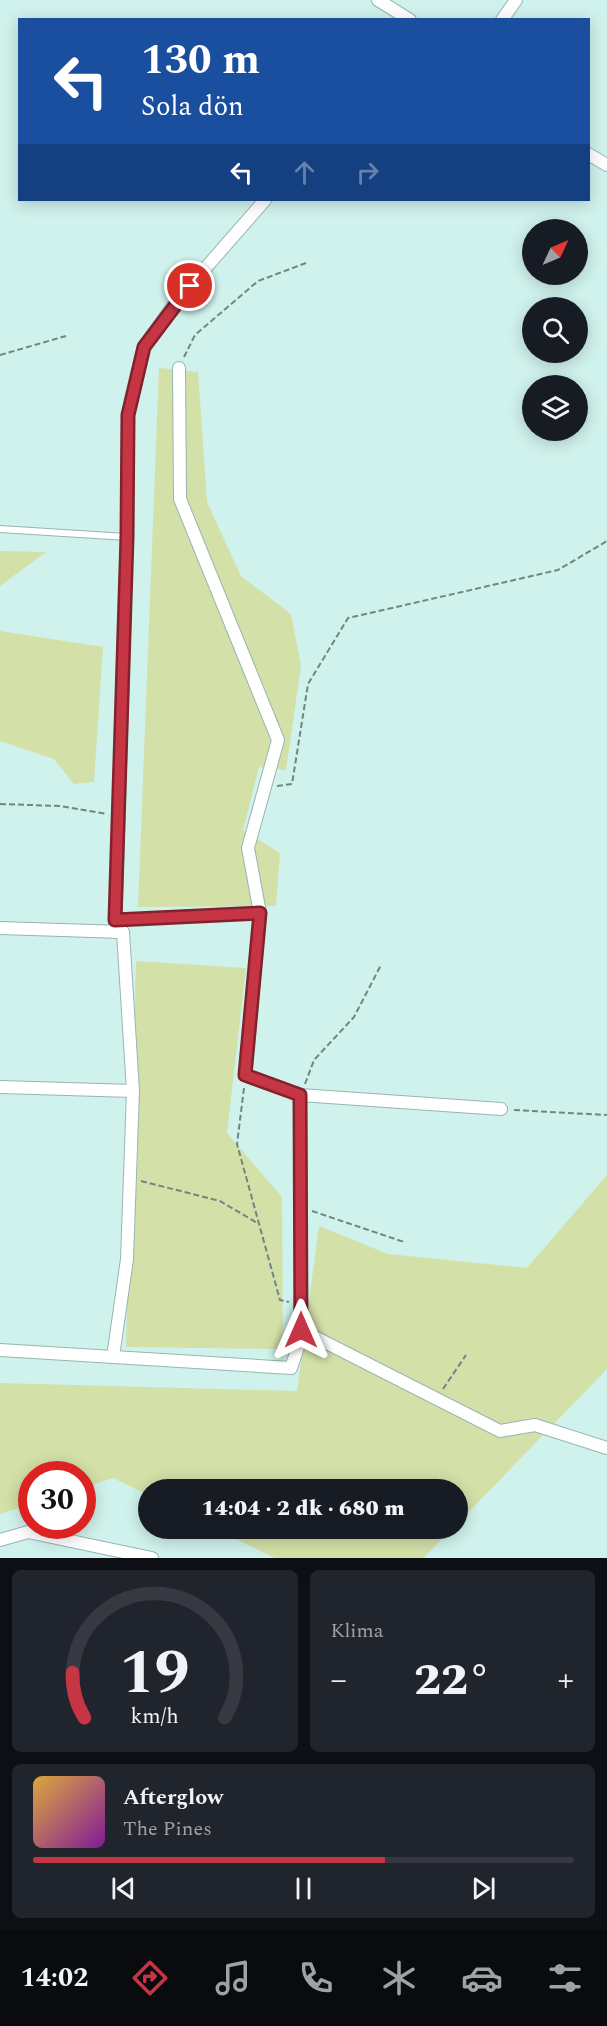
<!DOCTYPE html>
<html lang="tr">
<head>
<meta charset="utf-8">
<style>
  body { margin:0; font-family:Spectral,serif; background:#20242c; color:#f1f3f6; height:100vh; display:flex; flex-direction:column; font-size:22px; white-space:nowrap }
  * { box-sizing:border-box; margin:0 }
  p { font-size:20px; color:#9ea1a6 }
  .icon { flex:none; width:33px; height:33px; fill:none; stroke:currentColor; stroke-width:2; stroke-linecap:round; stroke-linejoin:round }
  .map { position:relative; height:1558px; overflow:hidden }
  .drawer { display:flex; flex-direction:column; gap:12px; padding:12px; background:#0d0f14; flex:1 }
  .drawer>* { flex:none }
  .guide { position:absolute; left:18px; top:18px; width:572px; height:183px; border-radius:0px; box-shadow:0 3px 15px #0003; background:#1a4fa0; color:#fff; overflow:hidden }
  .needle { width:39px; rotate:46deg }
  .buttons { position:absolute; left:522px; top:219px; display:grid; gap:12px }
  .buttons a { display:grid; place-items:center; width:66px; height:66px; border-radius:50%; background:#171b24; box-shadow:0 3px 15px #0003; font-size:30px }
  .speed { position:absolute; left:18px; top:1461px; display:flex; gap:12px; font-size:30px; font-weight:700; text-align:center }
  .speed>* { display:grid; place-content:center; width:78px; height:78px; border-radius:50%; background:#171b24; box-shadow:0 3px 15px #0003; line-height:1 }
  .speed .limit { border:9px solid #d22; background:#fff; color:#111 }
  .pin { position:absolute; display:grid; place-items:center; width:51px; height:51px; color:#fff; margin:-26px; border:3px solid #fff; border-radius:50%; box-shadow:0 2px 6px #0007 }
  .me { position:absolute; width:66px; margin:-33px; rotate:0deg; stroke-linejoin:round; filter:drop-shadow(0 0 4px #0008) }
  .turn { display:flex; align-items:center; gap:21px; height:126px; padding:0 24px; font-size:27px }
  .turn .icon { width:78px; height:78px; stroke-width:2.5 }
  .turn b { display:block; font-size:42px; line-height:51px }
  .lanes { display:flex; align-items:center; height:57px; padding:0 24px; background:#0003; justify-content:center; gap:30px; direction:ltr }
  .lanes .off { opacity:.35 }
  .big { font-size:45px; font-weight:800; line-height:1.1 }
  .drawer .card { flex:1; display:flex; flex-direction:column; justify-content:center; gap:9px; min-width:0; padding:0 21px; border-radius:9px; background:#20242c }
  .drawer .dial { align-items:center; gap:0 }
  .dial svg { height:156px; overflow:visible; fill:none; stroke:#363941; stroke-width:7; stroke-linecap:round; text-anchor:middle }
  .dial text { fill:#f1f3f6; stroke:none }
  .song { display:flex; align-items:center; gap:18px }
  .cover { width:72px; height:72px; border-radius:9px; background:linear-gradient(135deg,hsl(40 70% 55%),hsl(290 70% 35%)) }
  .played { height:6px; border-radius:3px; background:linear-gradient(90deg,#c63544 65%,#363941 65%) }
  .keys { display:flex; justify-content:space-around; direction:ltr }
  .heat { display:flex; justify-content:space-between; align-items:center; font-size:33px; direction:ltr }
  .drawer .tiles { flex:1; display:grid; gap:12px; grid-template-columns:1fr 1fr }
  .card:last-child { grid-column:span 2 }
  .trip { position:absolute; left:138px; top:1479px; width:330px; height:60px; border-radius:30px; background:#171b24; box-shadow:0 3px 15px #0003; font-weight:800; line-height:60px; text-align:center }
  .menu { display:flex; height:96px; justify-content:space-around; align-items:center; background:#090b0e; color:#9ea1a6 }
  .menu .icon { width:42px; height:42px }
  .menu .on { color:#c63544 }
  .menu b { font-size:27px; color:#f1f3f6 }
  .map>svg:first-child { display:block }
  .green { fill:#d3e0a7 }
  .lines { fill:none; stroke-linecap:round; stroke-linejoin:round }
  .service-casing { stroke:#96b6b1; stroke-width:8 }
  .minor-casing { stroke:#96b6b1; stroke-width:14 }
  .path { stroke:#6f8682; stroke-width:2; stroke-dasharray:6 3; stroke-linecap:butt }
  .service { stroke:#fff; stroke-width:6 }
  .minor { stroke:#fff; stroke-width:12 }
  .route-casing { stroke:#81222c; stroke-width:15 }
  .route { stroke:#c63544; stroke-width:10 }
</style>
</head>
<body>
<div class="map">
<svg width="607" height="1558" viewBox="0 0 607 1558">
  <rect width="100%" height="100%" fill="#d0f2ec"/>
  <g class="green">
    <polygon points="159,368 198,372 207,502 241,576 291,614 301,666 286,770 259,767 243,830 280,853 276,906 138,907"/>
    <polygon points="0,551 46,552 0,586"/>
    <polygon points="0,631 103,647 94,782 74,784 54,759 0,741"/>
    <polygon points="136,961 246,968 227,1133 282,1197 283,1349 126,1347"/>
    <polygon points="607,1175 607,1369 458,1523 458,1490 148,1490 148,1495 113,1478 83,1488 82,1474 32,1474 31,1504 0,1514 0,1383 297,1391 319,1226 388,1254 527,1268"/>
    <polygon points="215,1529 452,1529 423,1558 275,1558"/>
  </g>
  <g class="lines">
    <defs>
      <g id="service">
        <polyline points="0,529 127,537"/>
        <polyline points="116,920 260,913"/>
      </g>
      <g id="minor">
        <polyline points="378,0 410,20"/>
        <polyline points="502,20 516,0"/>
        <polyline points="588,154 607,165"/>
        <polyline points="179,368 180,499 278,740 248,848 260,913 245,1075 300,1095"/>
        <polyline points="0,928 123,932 133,1091 127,1259 113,1357"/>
        <polyline points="115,932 127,537 128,415 144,347 175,303 265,200"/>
        <polyline points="0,1087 133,1091"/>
        <polyline points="301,1330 500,1431 535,1425 607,1448"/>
        <polyline points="0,1350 291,1368 301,1338 300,1095 501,1109"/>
        <polyline points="0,1540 28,1532 152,1558"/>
      </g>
    </defs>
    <use href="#service" class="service-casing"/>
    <use href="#minor" class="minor-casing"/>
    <g class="path">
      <polyline points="0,355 66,336"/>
      <polyline points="184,357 195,335 258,281 306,263"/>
      <polyline points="277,786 292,784 308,684 348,618 558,570 607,541"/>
      <polyline points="0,804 60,806 107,814"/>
      <polyline points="305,1084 314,1060 354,1017 381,965"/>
      <polyline points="244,1088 237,1144 280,1300 289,1302"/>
      <polyline points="514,1110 607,1115"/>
      <polyline points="141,1181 220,1201 259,1224"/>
      <polyline points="312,1211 404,1242"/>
      <polyline points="443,1389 466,1355"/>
    </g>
    <use href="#service" class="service"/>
    <use href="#minor" class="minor"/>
  </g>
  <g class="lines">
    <defs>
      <polyline id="route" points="190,286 144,347 128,415 127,537 115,920 260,913 245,1075 300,1095 301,1330"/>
    </defs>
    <use href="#route" class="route-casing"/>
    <use href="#route" class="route"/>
  </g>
</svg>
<div class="buttons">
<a><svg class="needle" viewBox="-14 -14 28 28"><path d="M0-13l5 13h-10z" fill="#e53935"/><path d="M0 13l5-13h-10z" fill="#9ea1a6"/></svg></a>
<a><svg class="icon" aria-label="search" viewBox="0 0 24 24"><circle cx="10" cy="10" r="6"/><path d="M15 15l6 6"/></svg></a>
<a><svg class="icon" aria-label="layers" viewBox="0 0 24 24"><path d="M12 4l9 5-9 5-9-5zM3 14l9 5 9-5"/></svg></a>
</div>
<div class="speed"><div class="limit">30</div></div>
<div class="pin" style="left:190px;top:286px;background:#d93025"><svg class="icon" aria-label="arrive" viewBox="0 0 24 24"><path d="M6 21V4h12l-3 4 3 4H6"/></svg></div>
<svg class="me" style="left:301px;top:1330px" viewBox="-20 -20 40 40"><path d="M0-17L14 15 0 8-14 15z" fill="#c63544" stroke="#fff" stroke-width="4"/></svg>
<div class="trip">14:04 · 2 dk · 680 m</div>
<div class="guide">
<div class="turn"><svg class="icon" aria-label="left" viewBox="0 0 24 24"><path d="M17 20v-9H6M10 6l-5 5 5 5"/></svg><div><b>130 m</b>Sola dön</div></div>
<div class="lanes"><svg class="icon" aria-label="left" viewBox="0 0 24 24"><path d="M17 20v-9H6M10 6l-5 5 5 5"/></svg><svg class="icon off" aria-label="ahead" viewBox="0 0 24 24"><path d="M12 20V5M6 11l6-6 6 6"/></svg><svg class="icon off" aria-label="right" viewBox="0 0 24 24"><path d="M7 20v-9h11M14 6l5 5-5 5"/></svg></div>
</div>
</div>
<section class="drawer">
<div class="tiles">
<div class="card dial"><svg viewBox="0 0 100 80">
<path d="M14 69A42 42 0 1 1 86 69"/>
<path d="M14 69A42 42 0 0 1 8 46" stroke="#c63544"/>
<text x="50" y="56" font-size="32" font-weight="700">19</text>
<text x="50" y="72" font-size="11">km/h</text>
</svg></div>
<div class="card"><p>Klima</p>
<div class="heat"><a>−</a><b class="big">22°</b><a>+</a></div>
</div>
<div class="card">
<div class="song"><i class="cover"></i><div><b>Afterglow</b><p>The Pines</p></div></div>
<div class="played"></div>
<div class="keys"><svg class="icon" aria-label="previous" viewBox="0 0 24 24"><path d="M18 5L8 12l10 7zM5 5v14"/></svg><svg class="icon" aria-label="pause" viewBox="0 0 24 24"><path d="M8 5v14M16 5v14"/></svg><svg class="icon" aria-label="next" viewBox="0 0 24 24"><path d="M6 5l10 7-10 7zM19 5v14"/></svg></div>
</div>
</div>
</section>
<nav class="menu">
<b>14:02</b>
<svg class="icon on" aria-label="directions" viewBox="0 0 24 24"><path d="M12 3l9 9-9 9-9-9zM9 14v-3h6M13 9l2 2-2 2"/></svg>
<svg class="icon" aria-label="music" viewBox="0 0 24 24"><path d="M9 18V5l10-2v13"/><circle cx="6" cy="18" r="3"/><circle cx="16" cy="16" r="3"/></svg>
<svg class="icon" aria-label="phone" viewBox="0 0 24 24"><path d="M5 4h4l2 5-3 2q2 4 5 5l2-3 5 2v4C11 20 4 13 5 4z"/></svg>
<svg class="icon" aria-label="climate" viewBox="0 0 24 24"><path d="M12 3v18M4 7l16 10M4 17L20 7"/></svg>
<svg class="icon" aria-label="car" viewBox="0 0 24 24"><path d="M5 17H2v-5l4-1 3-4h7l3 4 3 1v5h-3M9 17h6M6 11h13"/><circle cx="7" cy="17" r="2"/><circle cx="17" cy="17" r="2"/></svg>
<svg class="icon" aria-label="filters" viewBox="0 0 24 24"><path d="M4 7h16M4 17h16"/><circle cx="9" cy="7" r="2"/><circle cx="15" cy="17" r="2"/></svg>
</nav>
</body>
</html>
